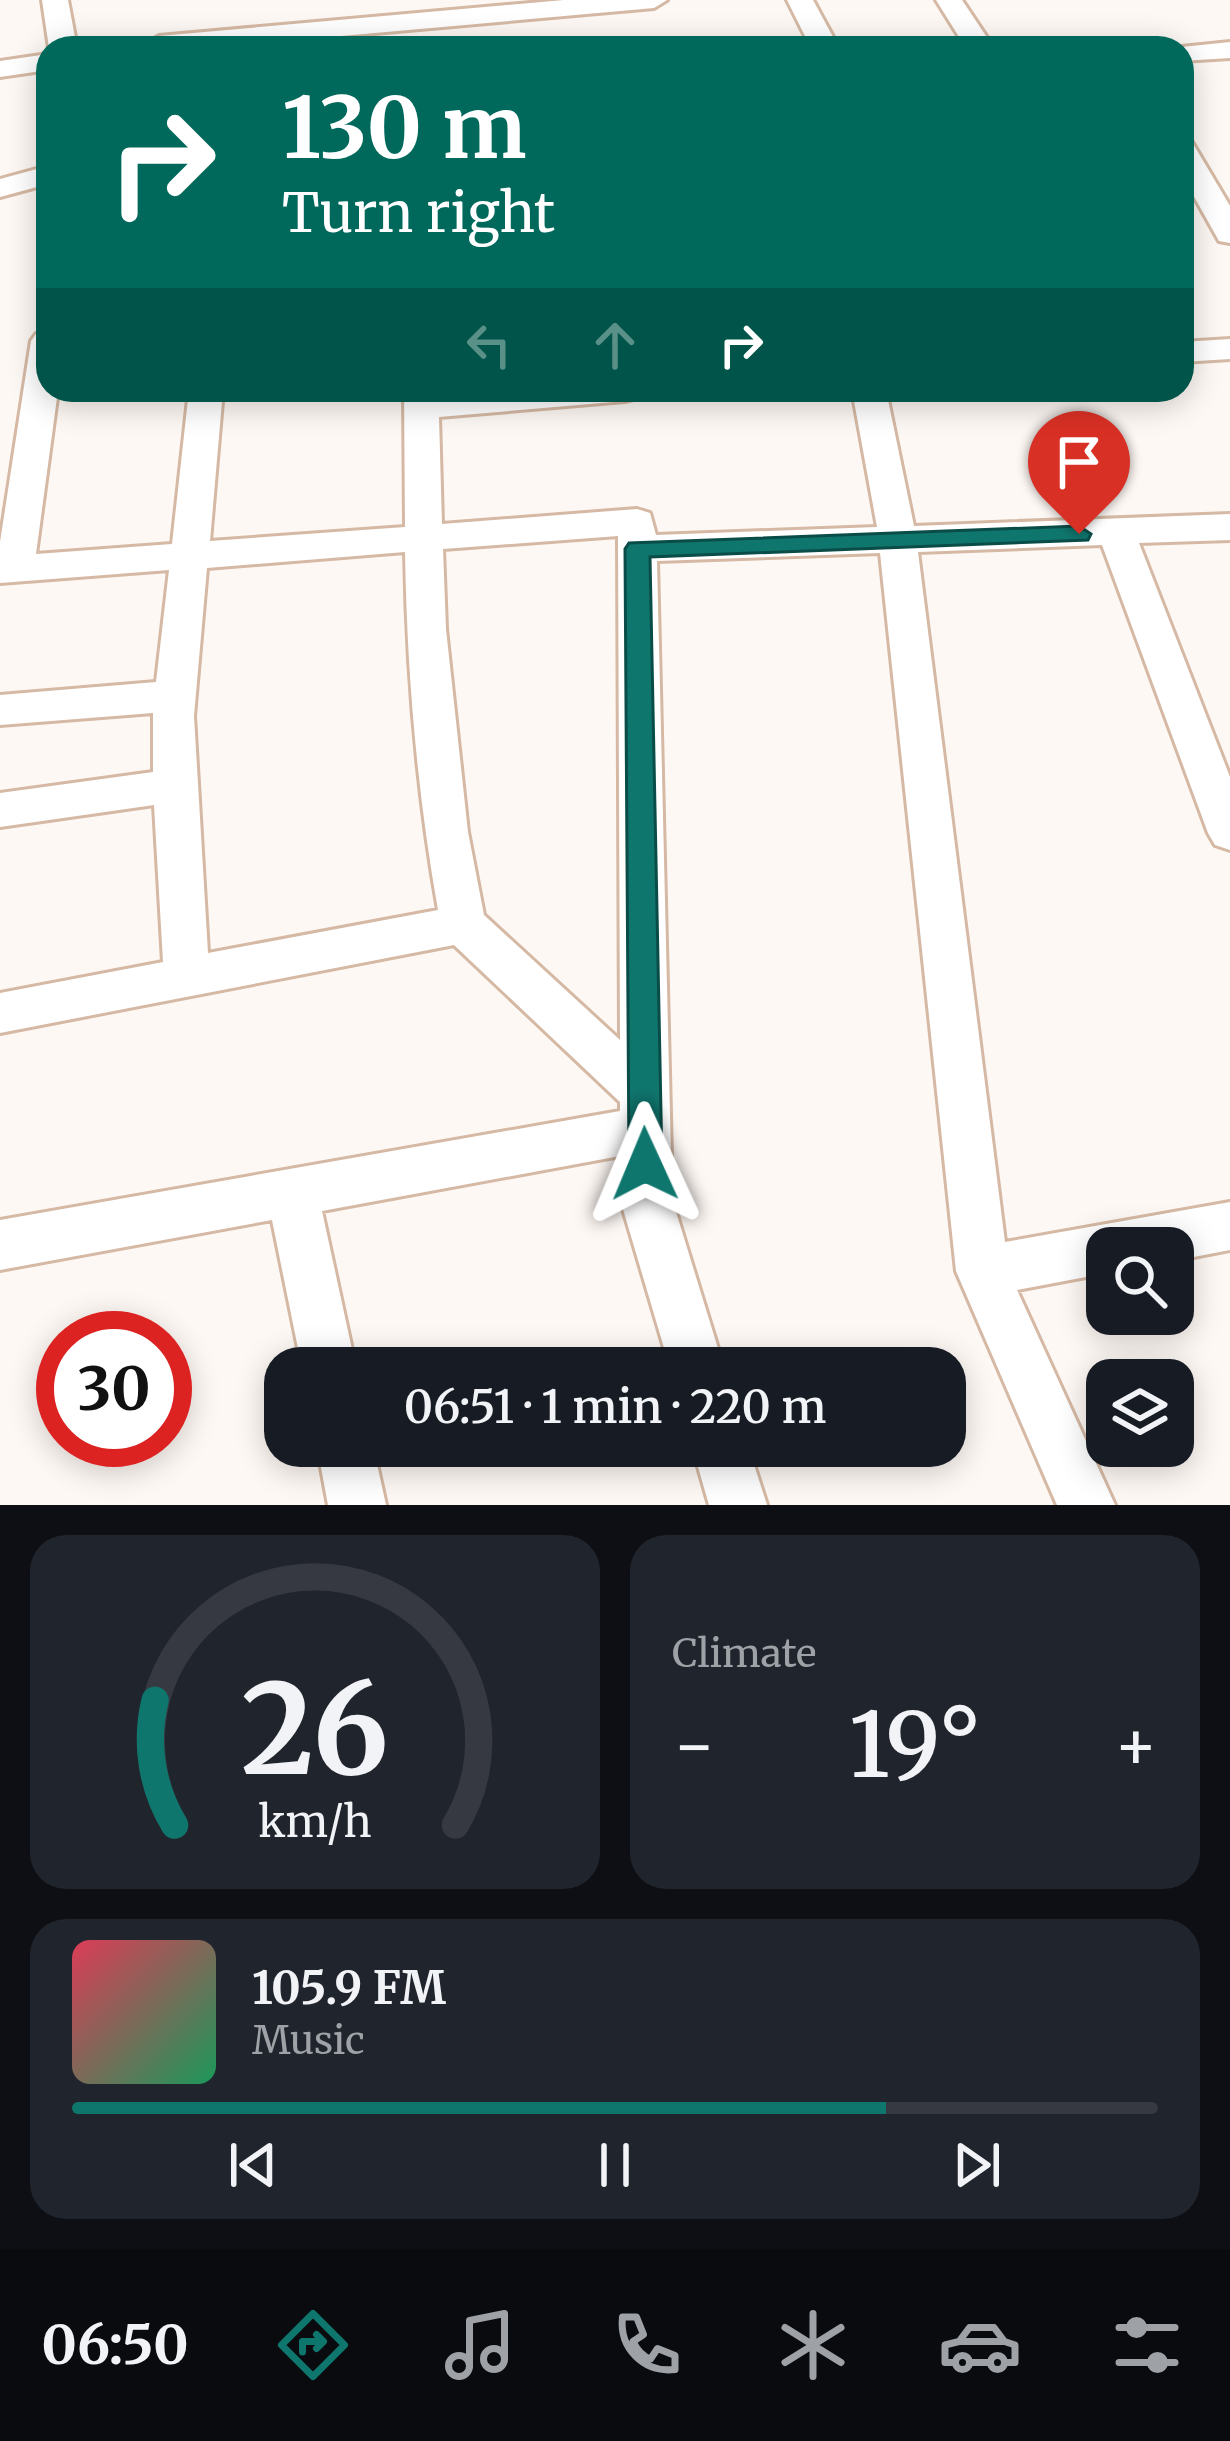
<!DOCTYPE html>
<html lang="en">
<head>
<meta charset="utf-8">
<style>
  body { margin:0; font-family:Merriweather,serif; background:#20242c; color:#f1f3f6; height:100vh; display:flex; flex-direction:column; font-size:45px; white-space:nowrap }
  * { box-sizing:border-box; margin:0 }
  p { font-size:39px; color:#9ea1a6 }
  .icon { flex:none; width:66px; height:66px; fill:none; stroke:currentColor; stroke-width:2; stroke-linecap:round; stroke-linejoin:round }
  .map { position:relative; height:1505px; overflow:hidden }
  .details { display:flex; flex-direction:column; gap:30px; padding:30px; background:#0d0f14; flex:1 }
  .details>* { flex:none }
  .guide { position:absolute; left:36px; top:36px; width:1158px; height:366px; border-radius:36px; box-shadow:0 6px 30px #0003; background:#00695c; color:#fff; overflow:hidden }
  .tools { position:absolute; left:1086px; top:1227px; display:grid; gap:24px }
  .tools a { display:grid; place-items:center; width:108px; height:108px; border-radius:24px; background:#171b24; box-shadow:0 6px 30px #0003; font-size:60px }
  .speed { position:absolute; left:36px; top:1311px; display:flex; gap:24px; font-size:60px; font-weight:700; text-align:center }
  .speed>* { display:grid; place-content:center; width:156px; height:156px; border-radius:50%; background:#171b24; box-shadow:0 6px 30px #0003; line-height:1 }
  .speed .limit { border:18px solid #d22; background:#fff; color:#111 }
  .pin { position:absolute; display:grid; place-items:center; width:102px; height:102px; color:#fff; margin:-123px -51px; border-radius:50% 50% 50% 0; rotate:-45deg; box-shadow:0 0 12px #0007 }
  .pin .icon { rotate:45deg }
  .me { position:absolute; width:132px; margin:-66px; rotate:359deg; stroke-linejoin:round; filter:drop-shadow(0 0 9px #0008) }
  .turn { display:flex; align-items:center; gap:42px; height:252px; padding:0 48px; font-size:54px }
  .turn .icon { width:156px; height:156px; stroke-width:2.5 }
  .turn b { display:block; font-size:84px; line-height:102px }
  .lanes { display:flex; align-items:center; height:114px; padding:0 48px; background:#0003; justify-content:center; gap:60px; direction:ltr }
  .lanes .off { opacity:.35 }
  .big { font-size:90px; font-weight:600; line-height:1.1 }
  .details .widget { flex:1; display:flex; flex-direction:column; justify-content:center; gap:18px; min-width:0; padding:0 42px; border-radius:36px; background:#20242c }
  .details .dial { align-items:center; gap:0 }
  .dial svg { height:312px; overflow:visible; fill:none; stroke:#363941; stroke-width:7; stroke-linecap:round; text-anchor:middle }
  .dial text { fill:#f1f3f6; stroke:none }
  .song { display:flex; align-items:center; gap:36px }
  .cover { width:144px; height:144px; border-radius:18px; background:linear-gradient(135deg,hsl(350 70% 55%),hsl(150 70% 35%)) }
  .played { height:12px; border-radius:6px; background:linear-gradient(90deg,#0f766e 75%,#363941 75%) }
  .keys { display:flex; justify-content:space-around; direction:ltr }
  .heat { display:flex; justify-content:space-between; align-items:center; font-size:66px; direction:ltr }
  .details .tiles { flex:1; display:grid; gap:30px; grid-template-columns:1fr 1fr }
  .widget:last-child { grid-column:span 2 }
  .trip { position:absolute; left:264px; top:1347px; width:702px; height:120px; border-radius:36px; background:#171b24; box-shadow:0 6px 30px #0003; font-weight:600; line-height:120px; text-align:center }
  .tab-bar { display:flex; height:192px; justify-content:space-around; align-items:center; background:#090b0e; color:#9ea1a6 }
  .tab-bar .icon { width:84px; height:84px }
  .tab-bar .on { color:#0f766e }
  .tab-bar b { font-size:54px; color:#f1f3f6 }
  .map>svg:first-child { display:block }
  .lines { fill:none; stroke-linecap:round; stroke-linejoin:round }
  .minor-casing { stroke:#d5b9a4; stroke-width:6 }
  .minor { fill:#fff; fill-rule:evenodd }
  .route { fill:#0f766e; stroke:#0a4d48; stroke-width:3 }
</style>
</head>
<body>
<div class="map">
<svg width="1230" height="1505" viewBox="0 0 1230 1505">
  <rect width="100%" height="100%" fill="#fef8f4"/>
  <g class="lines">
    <defs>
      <g id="minor">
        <polygon points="42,0 68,0 77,48 49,48"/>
        <polygon points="564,0 667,0 654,8 207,48 148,48 145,44 159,36"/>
        <polygon points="787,0 813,0 839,48 811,48"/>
        <polygon points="936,0 962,0 994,48 966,48"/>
        <polygon points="1230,42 1230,58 1182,61 1182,48 1172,48"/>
        <polygon points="48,54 48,70 0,77 0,61"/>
        <polygon points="1182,139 1192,142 1230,206 1230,243 1219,241 1182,175"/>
        <polygon points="48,166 48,184 0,197 0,179"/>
        <path d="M 48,331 L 48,390 L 58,390 L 36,554 L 172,544 L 189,390 L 223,390 L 210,541 L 405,527 L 404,390 L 438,390 L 438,395 L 642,390 L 637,398 L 625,401 L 439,417 L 442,524 L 637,509 L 650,513 L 656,535 L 877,527 L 852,390 L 886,390 L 914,526 L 1230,514 L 1230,540 L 1139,543 L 1230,777 L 1230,850 L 1215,845 L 1208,833 L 1102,545 L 918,552 L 1005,1242 L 1230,1202 L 1230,1250 L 1173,1261 L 1173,1248 L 1107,1248 L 1107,1273 L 1017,1290 L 1115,1505 L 1057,1505 L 956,1271 L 880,553 L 657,561 L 672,1199 L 724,1368 L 670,1368 L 620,1199 L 620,1156 L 322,1211 L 356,1368 L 302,1368 L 272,1220 L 0,1270 L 0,1220 L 620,1111 L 620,1102 L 454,945 L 0,1033 L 0,993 L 163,962 L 154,805 L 0,827 L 0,793 L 153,772 L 153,713 L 0,725 L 0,695 L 156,682 L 169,570 L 0,583 L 0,542 L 31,341 L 36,334 ZM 618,536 L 620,1040 L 484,915 L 468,832 L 446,629 L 443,549 ZM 405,552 C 407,672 417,792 438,910 L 208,953 L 194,716 L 207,568 Z"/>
        <polygon points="1230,339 1230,359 1182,362 1182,342"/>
        <polygon points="317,1446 373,1446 386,1505 328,1505"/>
        <polygon points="692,1446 748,1446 767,1505 709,1505"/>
      </g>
    </defs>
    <use href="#minor" class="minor-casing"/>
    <use href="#minor" class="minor"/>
  </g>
  <polygon class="route" points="1079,526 1091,534 1088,540 650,557 662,1164 657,1174 645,1179 634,1174 629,1164 625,549 629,543"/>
</svg>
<div class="tools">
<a><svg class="icon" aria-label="search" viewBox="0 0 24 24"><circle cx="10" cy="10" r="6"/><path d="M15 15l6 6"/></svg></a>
<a><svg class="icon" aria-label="layers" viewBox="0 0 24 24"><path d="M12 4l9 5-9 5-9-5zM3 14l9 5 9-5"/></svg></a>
</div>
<div class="speed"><div class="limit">30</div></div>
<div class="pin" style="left:1079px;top:534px;background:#d93025"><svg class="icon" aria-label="arrive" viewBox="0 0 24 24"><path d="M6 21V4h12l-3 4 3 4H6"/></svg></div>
<svg class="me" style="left:645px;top:1164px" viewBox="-20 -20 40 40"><path d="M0-17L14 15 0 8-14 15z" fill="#0f766e" stroke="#fff" stroke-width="4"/></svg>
<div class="trip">06:51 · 1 min · 220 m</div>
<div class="guide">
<div class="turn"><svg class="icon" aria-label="right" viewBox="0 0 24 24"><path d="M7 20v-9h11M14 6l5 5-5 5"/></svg><div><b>130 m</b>Turn right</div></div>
<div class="lanes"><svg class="icon off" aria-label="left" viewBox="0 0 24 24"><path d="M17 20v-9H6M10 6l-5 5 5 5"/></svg><svg class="icon off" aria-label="ahead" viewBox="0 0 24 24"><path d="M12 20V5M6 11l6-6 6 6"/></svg><svg class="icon" aria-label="right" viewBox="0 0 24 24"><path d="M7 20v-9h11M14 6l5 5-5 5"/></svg></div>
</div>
</div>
<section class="details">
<div class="tiles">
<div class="widget dial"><svg viewBox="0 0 100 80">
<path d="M14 69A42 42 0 1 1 86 69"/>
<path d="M14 69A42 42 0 0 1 9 37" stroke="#0f766e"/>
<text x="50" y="56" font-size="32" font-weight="700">26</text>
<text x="50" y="72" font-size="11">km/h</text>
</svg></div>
<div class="widget"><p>Climate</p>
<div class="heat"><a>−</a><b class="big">19°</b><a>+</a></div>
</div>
<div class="widget">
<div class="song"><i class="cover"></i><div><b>105.9 FM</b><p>Music</p></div></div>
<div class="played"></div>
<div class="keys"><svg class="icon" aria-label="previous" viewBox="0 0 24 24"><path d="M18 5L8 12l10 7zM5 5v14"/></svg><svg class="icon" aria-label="pause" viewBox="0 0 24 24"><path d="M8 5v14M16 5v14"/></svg><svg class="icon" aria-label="next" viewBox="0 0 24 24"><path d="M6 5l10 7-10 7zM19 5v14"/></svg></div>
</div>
</div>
</section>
<nav class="tab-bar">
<b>06:50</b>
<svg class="icon on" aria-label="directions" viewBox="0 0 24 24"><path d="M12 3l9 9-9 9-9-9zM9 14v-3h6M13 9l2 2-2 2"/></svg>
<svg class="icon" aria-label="music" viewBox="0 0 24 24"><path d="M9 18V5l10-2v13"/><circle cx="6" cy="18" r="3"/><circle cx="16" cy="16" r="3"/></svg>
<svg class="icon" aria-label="phone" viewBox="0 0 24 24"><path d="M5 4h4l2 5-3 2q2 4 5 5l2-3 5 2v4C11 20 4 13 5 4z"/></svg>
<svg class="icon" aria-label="climate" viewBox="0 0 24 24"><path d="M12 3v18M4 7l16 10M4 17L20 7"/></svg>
<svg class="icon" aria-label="car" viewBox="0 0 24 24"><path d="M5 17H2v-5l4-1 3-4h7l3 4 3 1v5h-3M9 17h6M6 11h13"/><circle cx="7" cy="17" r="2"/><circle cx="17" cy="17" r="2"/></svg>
<svg class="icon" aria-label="filters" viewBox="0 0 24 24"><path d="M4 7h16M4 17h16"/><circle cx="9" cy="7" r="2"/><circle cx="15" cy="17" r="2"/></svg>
</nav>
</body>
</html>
